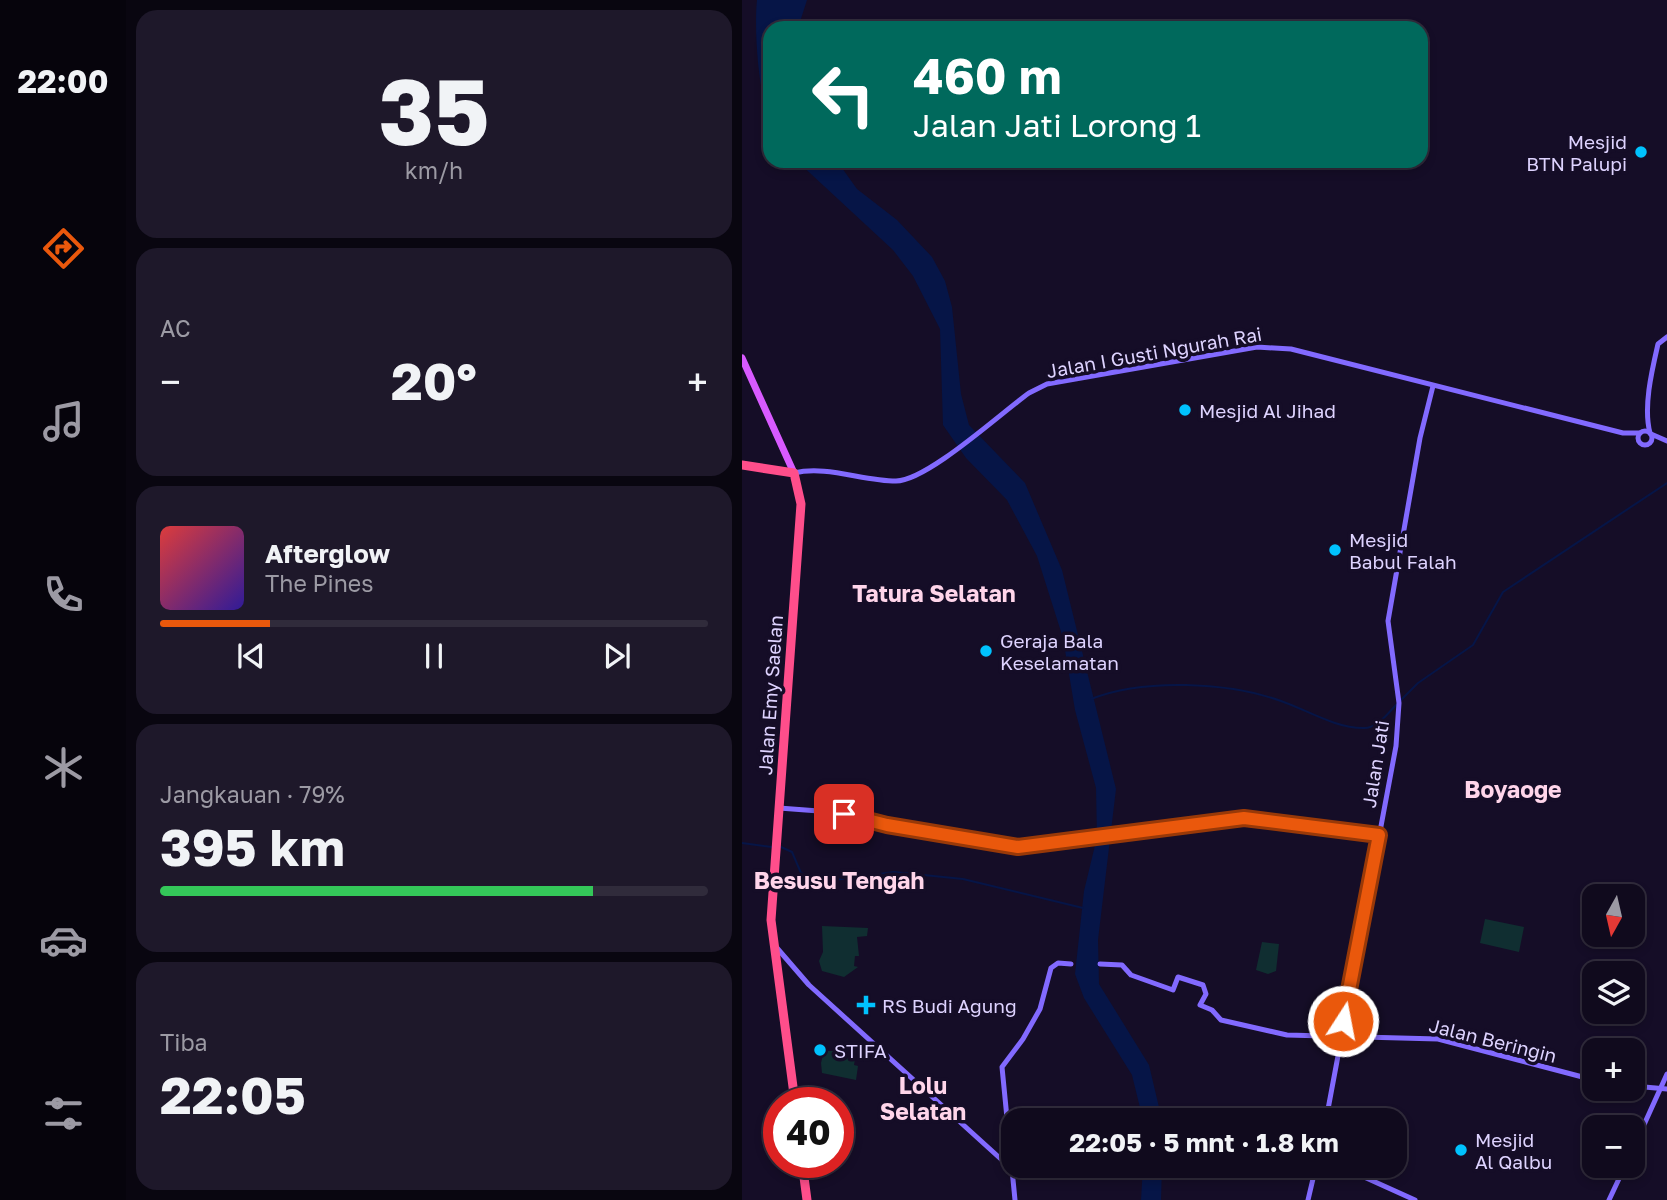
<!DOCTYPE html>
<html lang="id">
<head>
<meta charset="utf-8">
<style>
  body { margin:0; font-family:"Golos Text",sans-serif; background:#1e182a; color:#f1f3f6; height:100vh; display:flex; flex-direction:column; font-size:26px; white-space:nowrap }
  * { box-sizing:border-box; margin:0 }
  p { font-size:23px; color:#9c9aa4 }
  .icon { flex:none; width:38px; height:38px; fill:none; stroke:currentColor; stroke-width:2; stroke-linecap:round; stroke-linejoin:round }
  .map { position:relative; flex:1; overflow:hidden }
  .side { display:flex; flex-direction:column; gap:10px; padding:10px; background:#090610; width:616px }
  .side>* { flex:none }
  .top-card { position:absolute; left:21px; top:21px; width:665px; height:147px; border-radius:21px; box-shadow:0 4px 10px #0003,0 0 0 2px #302b3b; background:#00695c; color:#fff; overflow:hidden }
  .needle { width:46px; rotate:188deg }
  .buttons { position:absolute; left:840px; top:884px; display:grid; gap:14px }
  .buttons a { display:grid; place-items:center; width:63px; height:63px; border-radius:14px; background:#100a1d; box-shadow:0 4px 10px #0003,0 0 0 2px #302b3b; font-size:35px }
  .speed { position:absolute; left:21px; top:1087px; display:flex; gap:14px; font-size:35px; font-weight:700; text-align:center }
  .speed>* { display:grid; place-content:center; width:91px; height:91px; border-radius:50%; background:#100a1d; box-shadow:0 4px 10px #0003,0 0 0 2px #302b3b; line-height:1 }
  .speed .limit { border:10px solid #d22; background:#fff; color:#111 }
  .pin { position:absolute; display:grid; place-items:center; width:60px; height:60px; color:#fff; margin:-30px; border-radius:14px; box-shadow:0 4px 10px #0006 }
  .me { position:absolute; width:77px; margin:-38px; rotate:11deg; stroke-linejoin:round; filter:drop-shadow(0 0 5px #0008) }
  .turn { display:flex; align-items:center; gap:24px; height:147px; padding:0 35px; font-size:32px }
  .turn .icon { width:91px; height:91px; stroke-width:2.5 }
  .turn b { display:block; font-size:49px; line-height:60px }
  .big { font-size:52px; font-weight:700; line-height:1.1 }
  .side .widget { flex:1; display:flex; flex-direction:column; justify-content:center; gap:10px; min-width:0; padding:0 24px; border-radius:21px; background:#1e182a }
  .side .dial { align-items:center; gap:0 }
  .dial b { font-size:91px; line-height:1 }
  .song { display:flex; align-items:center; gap:21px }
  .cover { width:84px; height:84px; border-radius:10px; background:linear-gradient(135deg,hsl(0 70% 55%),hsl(250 70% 35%)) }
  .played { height:7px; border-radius:4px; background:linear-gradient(90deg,#ea580c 20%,#302b3b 20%) }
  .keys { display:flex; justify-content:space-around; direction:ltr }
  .heat { display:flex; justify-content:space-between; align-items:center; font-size:38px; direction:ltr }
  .charge { height:10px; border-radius:5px; background:linear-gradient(90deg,#34c759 79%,#302b3b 0) }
  .trip { position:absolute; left:259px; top:1108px; width:406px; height:70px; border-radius:21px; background:#100a1d; box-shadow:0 4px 10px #0003,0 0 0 2px #302b3b; font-weight:700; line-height:70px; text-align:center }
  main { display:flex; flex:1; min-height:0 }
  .tabs { display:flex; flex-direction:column; width:126px; justify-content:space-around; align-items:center; background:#06040c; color:#9c9aa4 }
  .tabs .icon { width:49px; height:49px }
  .tabs .current { color:#ea580c }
  .tabs b { font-size:32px; color:#f1f3f6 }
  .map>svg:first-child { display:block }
  .green { fill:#102e31 }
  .water { fill:#061547 }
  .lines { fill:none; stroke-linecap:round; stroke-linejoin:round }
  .stream { stroke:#061547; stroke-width:2 }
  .secondary { stroke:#826aff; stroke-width:5 }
  .primary { stroke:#d85aff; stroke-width:7 }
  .highway { stroke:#ff4e8b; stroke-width:9 }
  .route-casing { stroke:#983908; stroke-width:18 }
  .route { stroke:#ea580c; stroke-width:12 }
  .poi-dot { fill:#00c2fe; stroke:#150d27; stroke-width:2.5 }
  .labels { text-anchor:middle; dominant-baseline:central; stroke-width:7; stroke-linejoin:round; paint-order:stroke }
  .poi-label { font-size:19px; fill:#ded3ff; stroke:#150d27; text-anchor:start }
  .street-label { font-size:19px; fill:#ded3ff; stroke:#150d27 }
  .quarter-label { font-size:23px; font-weight:bold; fill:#ffd5ea; stroke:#150d27 }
</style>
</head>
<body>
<main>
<nav class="tabs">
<b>22:00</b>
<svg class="icon current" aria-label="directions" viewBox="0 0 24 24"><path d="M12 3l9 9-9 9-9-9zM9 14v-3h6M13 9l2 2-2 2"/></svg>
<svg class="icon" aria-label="music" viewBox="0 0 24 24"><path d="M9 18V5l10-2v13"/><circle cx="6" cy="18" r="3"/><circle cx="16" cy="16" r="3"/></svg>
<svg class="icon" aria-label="phone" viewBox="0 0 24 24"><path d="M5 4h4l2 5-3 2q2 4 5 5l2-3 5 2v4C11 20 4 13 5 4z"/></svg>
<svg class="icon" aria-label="climate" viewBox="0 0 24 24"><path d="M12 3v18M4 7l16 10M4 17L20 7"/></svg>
<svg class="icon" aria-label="car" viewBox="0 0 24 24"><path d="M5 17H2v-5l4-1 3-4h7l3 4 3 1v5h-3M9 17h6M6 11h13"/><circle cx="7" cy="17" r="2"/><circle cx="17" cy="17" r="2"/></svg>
<svg class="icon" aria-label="filters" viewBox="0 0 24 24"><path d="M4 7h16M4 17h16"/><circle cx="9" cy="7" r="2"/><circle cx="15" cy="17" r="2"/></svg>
</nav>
<section class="side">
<div class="widget dial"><b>35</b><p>km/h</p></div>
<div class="widget"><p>AC</p>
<div class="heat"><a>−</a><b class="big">20°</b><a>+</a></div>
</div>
<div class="widget">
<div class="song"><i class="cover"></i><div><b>Afterglow</b><p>The Pines</p></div></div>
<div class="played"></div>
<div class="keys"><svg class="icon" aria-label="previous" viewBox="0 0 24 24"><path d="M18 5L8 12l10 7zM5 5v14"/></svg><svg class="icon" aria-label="pause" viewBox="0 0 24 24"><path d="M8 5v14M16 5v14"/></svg><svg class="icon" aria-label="next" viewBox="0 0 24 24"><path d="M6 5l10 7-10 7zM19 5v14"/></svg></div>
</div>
<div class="widget"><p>Jangkauan · 79%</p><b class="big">395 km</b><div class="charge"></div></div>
<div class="widget"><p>Tiba</p><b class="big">22:05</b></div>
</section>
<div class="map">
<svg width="925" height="1200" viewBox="0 0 925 1200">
  <rect width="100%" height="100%" fill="#150d27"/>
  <g class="green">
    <polygon points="743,919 782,927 777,952 738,943"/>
    <polygon points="80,926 126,928 125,936 115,937 117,956 113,956 112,966 116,967 102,977 80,971 77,961 81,952"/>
    <polygon points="520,942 537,944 534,971 526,974 514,970"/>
    <polygon points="96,1045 114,1053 112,1065 116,1066 114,1080 80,1073 79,1063 82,1051 94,1051"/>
  </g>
  <g class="water">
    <path d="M 15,0 L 65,0 L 56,28 L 28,28 L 28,119 C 16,94 12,28 15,0 Z"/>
    <polygon points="55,161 95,161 115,189 155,220 190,257 203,281 210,307 219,394 227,425 283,483 320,570 374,789 356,940 357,984 407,1065 420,1120 401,1120 390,1075 342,998 333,974 342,891 355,837 354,788 333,710 321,638 295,556 265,500 224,458 201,425 198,329 171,276 151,250"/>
    <polygon points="401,1166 420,1166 419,1200 399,1200"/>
  </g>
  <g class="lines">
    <g class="stream">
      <path d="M 349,699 C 402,678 486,682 539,701 C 565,710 593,728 621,728 C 635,729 646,713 655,704"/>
      <polyline points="659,700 676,683 731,645 761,592 925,483"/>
      <polyline points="0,843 30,847"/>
      <polyline points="39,847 50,852 59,873 85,881 152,872 221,879 341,908"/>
    </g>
    <g class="secondary">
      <circle cx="903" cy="438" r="7"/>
      <path d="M 908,433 C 901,407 910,370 916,344 L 925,337"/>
      <polyline points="909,434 925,441"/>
      <path d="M 52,473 C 84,465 121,481 154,481 C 185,481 259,413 287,393 L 305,384 L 515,347 L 549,349 L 881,433 L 898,433"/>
      <polyline points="37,808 90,812 145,825 276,847 502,818 637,835"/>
      <polyline points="35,948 67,985 271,1170"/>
      <polyline points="358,964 380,965 389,975 431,990 436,977 461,985 464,994 458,1005 470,1010 479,1020 545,1035 696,1039 852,1080"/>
      <polyline points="891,1086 925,1089"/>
      <polyline points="584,1120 654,746 657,703 646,621 678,438 691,386"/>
      <polyline points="891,1149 925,1074"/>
      <polyline points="582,1166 611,1172 673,1200"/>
      <polyline points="273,1200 260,1067 281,1039 298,1009 309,968 316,963 329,964"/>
      <polyline points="566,1200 574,1166"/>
      <polyline points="867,1200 883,1166"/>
    </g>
    <polyline class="primary" points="0,358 52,473"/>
    <g class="highway">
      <polyline points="0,465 52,473 59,504 29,920 53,1102"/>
      <polyline points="60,1162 65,1200"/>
    </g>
  </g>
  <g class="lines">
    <defs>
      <polyline id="route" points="102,814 145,825 276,847 502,818 637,835 601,1021"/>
    </defs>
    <use href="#route" class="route-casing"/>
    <use href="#route" class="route"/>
  </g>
  <g class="poi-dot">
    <circle cx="899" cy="152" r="7"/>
    <circle cx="443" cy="410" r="7"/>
    <circle cx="593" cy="550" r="7"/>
    <circle cx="244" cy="651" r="7"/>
    <path d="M120.5 994.5h7v7h7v7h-7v7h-7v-7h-7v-7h7z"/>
    <circle cx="78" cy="1050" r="7"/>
    <circle cx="719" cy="1150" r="7"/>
  </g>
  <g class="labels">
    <g class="poi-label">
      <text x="885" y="141" text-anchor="end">Mesjid<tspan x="885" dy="22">BTN Palupi</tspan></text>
      <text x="457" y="410">Mesjid Al Jihad</text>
      <text x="607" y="539">Mesjid<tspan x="607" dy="22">Babul Falah</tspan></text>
      <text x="258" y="640">Geraja Bala<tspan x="258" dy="22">Keselamatan</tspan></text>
      <text x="140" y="1005">RS Budi Agung</text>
      <text x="92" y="1050">STIFA</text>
      <text x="733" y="1139">Mesjid<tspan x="733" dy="22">Al Qalbu</tspan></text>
    </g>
    <g class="street-label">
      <text transform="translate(412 352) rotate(-10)">Jalan I Gusti Ngurah Rai</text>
      <text transform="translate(28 695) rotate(-86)">Jalan Emy Saelan</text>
      <text transform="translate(633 764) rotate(-81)">Jalan Jati</text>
      <text transform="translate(751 1040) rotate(14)">Jalan Beringin</text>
    </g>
    <g class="quarter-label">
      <text x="192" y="593">Tatura Selatan</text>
      <text x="771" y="789">Boyaoge</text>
      <text x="97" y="880">Besusu Tengah</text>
      <text x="181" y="1085">Lolu<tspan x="181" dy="26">Selatan</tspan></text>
    </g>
  </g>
</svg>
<div class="buttons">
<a><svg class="needle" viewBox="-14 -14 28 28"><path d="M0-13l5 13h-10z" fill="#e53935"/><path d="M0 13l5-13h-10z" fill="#9c9aa4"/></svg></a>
<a><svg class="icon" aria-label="layers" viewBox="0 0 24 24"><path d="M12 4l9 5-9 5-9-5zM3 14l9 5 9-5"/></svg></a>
<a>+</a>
<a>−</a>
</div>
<div class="speed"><div class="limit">40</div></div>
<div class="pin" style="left:102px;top:814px;background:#d93025"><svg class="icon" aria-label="arrive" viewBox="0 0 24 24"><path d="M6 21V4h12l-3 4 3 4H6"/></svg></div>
<svg class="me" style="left:601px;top:1021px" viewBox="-20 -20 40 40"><circle r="17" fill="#ea580c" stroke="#fff" stroke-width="3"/><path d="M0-11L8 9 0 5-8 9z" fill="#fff"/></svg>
<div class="trip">22:05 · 5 mnt · 1.8 km</div>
<div class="top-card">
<div class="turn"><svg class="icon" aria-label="left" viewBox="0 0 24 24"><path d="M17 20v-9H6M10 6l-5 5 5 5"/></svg><div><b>460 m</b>Jalan Jati Lorong 1</div></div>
</div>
</div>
</main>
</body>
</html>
